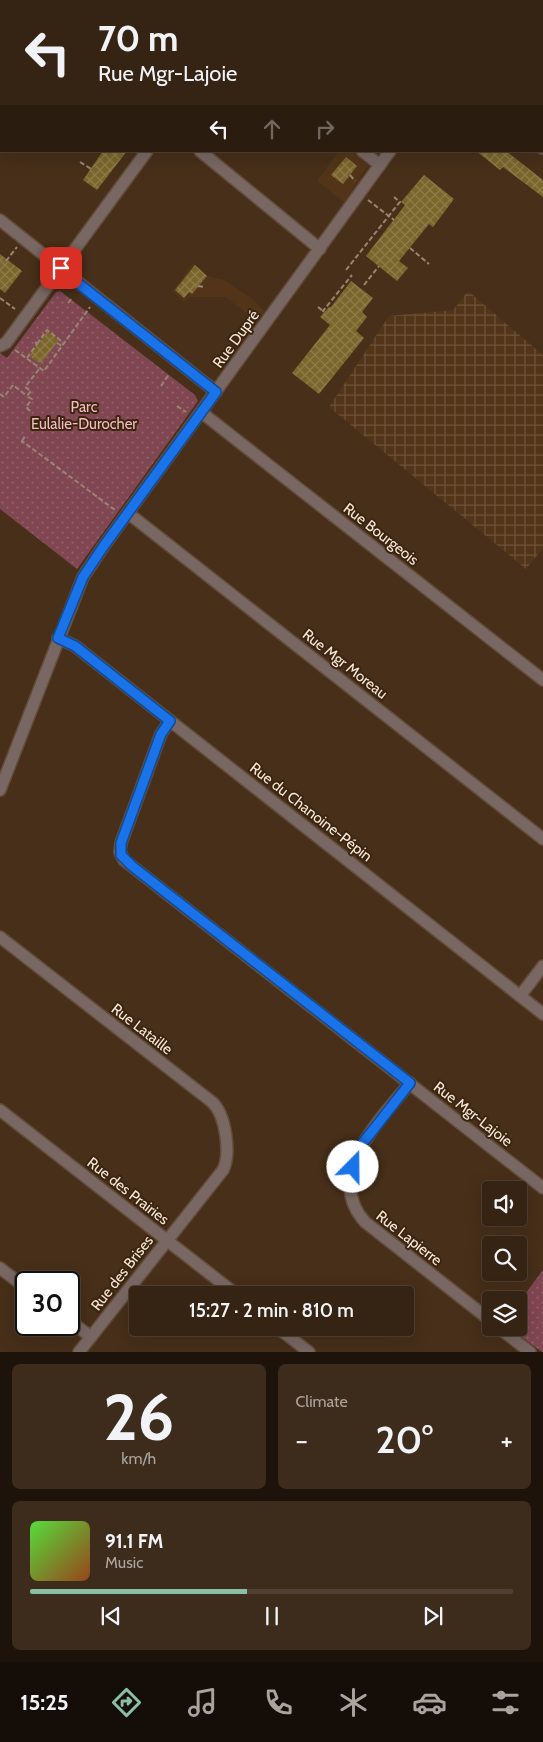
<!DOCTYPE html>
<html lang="en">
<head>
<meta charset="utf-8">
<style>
  body { margin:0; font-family:Cabin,sans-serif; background:#3d2b1c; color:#f1f3f6; height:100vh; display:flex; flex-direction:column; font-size:19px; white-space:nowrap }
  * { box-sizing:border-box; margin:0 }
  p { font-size:16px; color:#aaa4a0 }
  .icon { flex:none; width:28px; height:28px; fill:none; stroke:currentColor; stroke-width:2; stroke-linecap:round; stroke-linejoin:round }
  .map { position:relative; height:1352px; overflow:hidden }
  .side { display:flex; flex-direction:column; gap:12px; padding:12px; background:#1d130a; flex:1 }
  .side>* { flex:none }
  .top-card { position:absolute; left:0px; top:0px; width:544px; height:152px; box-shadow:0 5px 20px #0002,0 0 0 1px #4f4033; background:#352313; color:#f1f3f6; overflow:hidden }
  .controls { position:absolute; left:482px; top:1181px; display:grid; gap:10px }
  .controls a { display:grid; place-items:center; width:45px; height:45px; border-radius:5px; background:#352313; box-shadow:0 5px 20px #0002,0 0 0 1px #4f4033; font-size:25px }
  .speed { position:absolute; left:15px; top:1271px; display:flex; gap:10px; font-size:25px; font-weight:700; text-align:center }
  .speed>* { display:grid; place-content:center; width:65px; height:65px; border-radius:50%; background:#352313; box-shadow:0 5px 20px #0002,0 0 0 1px #4f4033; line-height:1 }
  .speed .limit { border:2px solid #111; border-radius:8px; background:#fff; color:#111 }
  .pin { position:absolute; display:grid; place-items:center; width:42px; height:42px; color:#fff; margin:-21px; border-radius:10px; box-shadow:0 2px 8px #0006 }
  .me { position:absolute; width:55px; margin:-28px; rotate:22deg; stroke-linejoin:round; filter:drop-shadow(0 0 4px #0008) }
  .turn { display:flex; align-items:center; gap:18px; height:105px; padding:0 15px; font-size:22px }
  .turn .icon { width:65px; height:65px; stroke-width:2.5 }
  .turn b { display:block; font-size:35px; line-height:42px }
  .lanes { display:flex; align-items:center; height:48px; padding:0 15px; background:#0003; justify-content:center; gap:25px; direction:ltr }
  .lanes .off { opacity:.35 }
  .big { font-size:38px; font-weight:600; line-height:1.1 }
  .side .card { flex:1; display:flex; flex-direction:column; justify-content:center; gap:8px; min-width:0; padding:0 18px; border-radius:8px; background:#3d2b1c }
  .side .dial { align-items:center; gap:0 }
  .dial b { font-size:65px; line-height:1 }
  .song { display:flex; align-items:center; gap:15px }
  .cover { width:60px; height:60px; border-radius:8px; background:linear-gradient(135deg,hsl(110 70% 55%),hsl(20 70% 35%)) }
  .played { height:5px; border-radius:2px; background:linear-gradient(90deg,#8abfa5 45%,#4f4033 45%) }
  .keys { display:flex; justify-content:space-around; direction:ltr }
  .heat { display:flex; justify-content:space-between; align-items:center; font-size:28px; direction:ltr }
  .side .tiles { flex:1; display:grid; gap:12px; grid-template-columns:1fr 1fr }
  .card:last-child { grid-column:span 2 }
  .trip { position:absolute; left:129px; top:1286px; width:285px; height:50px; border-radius:5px; background:#352313; box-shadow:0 5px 20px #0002,0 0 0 1px #4f4033; font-weight:600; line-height:50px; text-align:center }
  .dock { display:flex; height:80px; justify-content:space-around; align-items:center; background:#150e08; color:#aaa4a0 }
  .dock .icon { width:35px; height:35px }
  .dock .active { color:#8abfa5 }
  .dock b { font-size:22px; color:#f1f3f6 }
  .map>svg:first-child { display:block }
  .built { fill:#523519 }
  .industrial { fill:url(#industrial-grid) }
  .park { fill:url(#park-dots) }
  .building { fill:url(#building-cross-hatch) }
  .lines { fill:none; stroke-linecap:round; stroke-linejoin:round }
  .lane-casing { stroke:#634c38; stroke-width:8 }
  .street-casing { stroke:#634c38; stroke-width:14 }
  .path { stroke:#998573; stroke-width:2; stroke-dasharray:5 2.5; stroke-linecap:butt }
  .lane { stroke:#786763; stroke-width:5.5 }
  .street { stroke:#786763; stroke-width:11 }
  .route-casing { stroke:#114b97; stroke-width:12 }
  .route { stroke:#1a73e8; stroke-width:9 }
  .labels { text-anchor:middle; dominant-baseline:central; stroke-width:4; stroke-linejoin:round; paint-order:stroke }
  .street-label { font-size:15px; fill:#f7e7da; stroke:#3c250f }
  .park-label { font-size:15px; fill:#f4bbc4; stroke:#3c250f }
</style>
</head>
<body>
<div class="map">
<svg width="543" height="1352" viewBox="0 0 543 1352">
  <defs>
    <pattern id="industrial-grid" width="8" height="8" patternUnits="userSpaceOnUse" patternTransform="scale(1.25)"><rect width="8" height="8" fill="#523519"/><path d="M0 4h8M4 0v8" fill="none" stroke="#6c523a"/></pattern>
    <pattern id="park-dots" width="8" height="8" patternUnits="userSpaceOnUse" patternTransform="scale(1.25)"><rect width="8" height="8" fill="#804652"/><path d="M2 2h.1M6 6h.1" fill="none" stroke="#93616a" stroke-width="1.8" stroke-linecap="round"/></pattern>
    <pattern id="building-cross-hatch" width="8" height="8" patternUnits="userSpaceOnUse" patternTransform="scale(1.25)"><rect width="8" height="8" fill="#7a652b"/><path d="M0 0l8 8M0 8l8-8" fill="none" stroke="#8e7b49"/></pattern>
  </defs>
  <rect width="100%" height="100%" fill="#472f19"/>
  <g class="built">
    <polygon points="339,151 351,151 368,166 344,202 317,181"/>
    <polygon points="193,263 208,276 224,280 251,298 265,311 257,321 225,297 189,297 185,302 172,292"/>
  </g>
  <polygon class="industrial" points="468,291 543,355 543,548 526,569 329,407 389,316 453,310"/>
  <g class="park">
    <polygon points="60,291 195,395 198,401 77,569 0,509 0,353 7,358 56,292"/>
    <polygon points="543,1270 543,1352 542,1352 510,1328 519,1328 519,1302"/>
  </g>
  <g class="building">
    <polygon points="103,151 127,151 97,190 83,180"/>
    <polygon points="476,151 506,151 543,180 543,197 503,167 500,170"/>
    <polygon points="346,157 357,166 343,184 331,175"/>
    <polygon points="424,175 454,199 433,227 429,224 399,261 408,268 397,281 366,256 405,205 401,202"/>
    <polygon points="0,254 22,271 5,293 0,289"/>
    <polygon points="195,265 207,276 192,294 189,292 184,298 175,290"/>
    <polygon points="351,281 373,298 362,312 367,317 356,331 364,338 319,394 292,373 330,325 320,317 329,307 331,307"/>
    <polygon points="48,331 59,340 41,364 29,356"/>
  </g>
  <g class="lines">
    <defs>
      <polyline id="lane" points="130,1 131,0"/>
      <g id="street">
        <polyline points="472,0 473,1"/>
        <polyline points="257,1 258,0"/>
        <polyline points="494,1 495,0"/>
        <polyline points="542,148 543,148"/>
        <polyline points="200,151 320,249"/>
        <polyline points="362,151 380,165"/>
        <polyline points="0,220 216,392"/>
        <polyline points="0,346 6,343 147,151"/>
        <polyline points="201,412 543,680"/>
        <polyline points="128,513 543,839"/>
        <polyline points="58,638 75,646 543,1014"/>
        <polyline points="170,721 161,734 121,843 120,852 124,860 543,1188"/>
        <polyline points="0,790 83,577 103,547 390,151"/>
        <path d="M 0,937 L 212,1102 C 226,1115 231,1154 223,1170 L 79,1352"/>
        <polyline points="520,996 543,966"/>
        <path d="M 410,1083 C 381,1118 323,1176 365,1222 L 491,1321"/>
        <polyline points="0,1110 237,1295"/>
        <polyline points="0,1268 26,1288"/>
        <polyline points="69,1320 91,1337"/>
        <polyline points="278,1328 309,1352"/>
        <polyline points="499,1328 530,1352"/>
      </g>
    </defs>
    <use href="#lane" class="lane-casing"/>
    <use href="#street" class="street-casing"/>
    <g class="path">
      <polyline points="80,162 91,169"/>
      <polyline points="350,175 355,181"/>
      <polyline points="368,200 394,220"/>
      <polyline points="410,248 429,264"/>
      <polyline points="6,261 17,247"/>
      <polyline points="346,270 399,203 400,202 394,197"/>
      <polyline points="364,285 379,266"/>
      <polyline points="198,286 205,287"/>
      <polyline points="0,298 15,309"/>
      <polyline points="68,303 72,298"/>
      <polyline points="318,307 323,311"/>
      <polyline points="324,312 323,311 352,275"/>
      <polyline points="57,343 62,346"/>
      <polyline points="37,344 47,330 60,340 63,344"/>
      <polyline points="15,350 44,371 90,307"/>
      <polyline points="27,358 37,344 35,342"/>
      <polyline points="161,386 169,374"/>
      <polyline points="0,394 4,397 13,385 27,396"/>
      <polyline points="177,406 186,412"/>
      <polyline points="30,411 26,407 32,399 27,396 31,391 25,387 40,368"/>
      <polyline points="22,441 25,436"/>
      <polyline points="22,443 22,441 115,510"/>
    </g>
    <use href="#lane" class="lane"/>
    <use href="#street" class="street"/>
  </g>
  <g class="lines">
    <defs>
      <polyline id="route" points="61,268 69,276 216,392 103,547 83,577 58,638 75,646 170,721 161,734 121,843 121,855 132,866 410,1083 362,1144 353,1167"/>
    </defs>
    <use href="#route" class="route-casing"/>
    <use href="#route" class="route"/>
  </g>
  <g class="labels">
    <g class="street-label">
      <text transform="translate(236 339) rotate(-54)">Rue Dupré</text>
      <text transform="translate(381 534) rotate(38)">Rue Bourgeois</text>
      <text transform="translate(345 664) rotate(38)">Rue Mgr Moreau</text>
      <text transform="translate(311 812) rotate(38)">Rue du Chanoine-Pépin</text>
      <text transform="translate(142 1029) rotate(38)">Rue Lataille</text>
      <text transform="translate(473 1114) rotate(38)">Rue Mgr-Lajoie</text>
      <text transform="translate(128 1191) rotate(38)">Rue des Prairies</text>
      <text transform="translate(409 1238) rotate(38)">Rue Lapierre</text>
      <text transform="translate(122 1273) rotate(-52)">Rue des Brises</text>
    </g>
    <g class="park-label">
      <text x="84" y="407">Parc<tspan x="84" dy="17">Eulalie-Durocher</tspan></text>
    </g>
  </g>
</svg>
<div class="controls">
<a><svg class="icon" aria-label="sound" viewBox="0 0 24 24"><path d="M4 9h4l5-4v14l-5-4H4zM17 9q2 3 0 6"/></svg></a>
<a><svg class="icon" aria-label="search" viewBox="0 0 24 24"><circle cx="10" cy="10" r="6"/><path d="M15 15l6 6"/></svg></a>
<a><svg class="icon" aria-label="layers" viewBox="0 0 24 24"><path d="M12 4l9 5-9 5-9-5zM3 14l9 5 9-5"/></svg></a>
</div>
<div class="speed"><div class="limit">30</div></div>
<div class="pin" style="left:61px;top:268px;background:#d93025"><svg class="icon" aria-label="arrive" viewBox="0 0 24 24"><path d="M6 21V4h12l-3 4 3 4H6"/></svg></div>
<svg class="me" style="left:353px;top:1167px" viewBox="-20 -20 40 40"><circle r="19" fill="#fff"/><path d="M0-13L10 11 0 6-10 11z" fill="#1a73e8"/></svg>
<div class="trip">15:27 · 2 min · 810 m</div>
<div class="top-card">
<div class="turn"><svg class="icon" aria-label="left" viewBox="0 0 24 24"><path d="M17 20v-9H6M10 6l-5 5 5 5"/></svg><div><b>70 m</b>Rue Mgr-Lajoie</div></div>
<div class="lanes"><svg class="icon" aria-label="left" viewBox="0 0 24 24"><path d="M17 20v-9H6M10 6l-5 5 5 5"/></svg><svg class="icon off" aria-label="ahead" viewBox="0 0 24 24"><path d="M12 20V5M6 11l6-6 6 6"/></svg><svg class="icon off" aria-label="right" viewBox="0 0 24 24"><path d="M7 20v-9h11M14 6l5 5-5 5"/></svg></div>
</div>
</div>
<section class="side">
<div class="tiles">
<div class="card dial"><b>26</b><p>km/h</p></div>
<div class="card"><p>Climate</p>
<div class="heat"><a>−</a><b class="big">20°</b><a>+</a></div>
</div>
<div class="card">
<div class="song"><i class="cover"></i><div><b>91.1 FM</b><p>Music</p></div></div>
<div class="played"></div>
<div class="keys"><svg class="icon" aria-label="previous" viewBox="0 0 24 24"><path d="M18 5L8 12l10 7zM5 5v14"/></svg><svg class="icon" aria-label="pause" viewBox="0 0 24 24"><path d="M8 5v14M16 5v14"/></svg><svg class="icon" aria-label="next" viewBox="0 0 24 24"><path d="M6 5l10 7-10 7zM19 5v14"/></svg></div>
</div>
</div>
</section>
<nav class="dock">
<b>15:25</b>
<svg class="icon active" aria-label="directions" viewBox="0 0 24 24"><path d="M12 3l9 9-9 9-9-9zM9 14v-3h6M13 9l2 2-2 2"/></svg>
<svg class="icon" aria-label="music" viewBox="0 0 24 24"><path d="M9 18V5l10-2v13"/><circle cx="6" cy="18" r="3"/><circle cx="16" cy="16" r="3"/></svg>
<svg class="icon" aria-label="phone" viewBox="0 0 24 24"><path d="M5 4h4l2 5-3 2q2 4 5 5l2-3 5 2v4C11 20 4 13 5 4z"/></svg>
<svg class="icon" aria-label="climate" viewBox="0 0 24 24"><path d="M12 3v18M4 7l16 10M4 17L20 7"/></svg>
<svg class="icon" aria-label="car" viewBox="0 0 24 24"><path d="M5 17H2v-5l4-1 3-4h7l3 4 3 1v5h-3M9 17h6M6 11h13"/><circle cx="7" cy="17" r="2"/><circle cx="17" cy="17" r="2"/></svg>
<svg class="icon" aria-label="filters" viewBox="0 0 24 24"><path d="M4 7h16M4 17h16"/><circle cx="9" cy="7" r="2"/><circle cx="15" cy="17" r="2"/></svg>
</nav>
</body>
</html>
